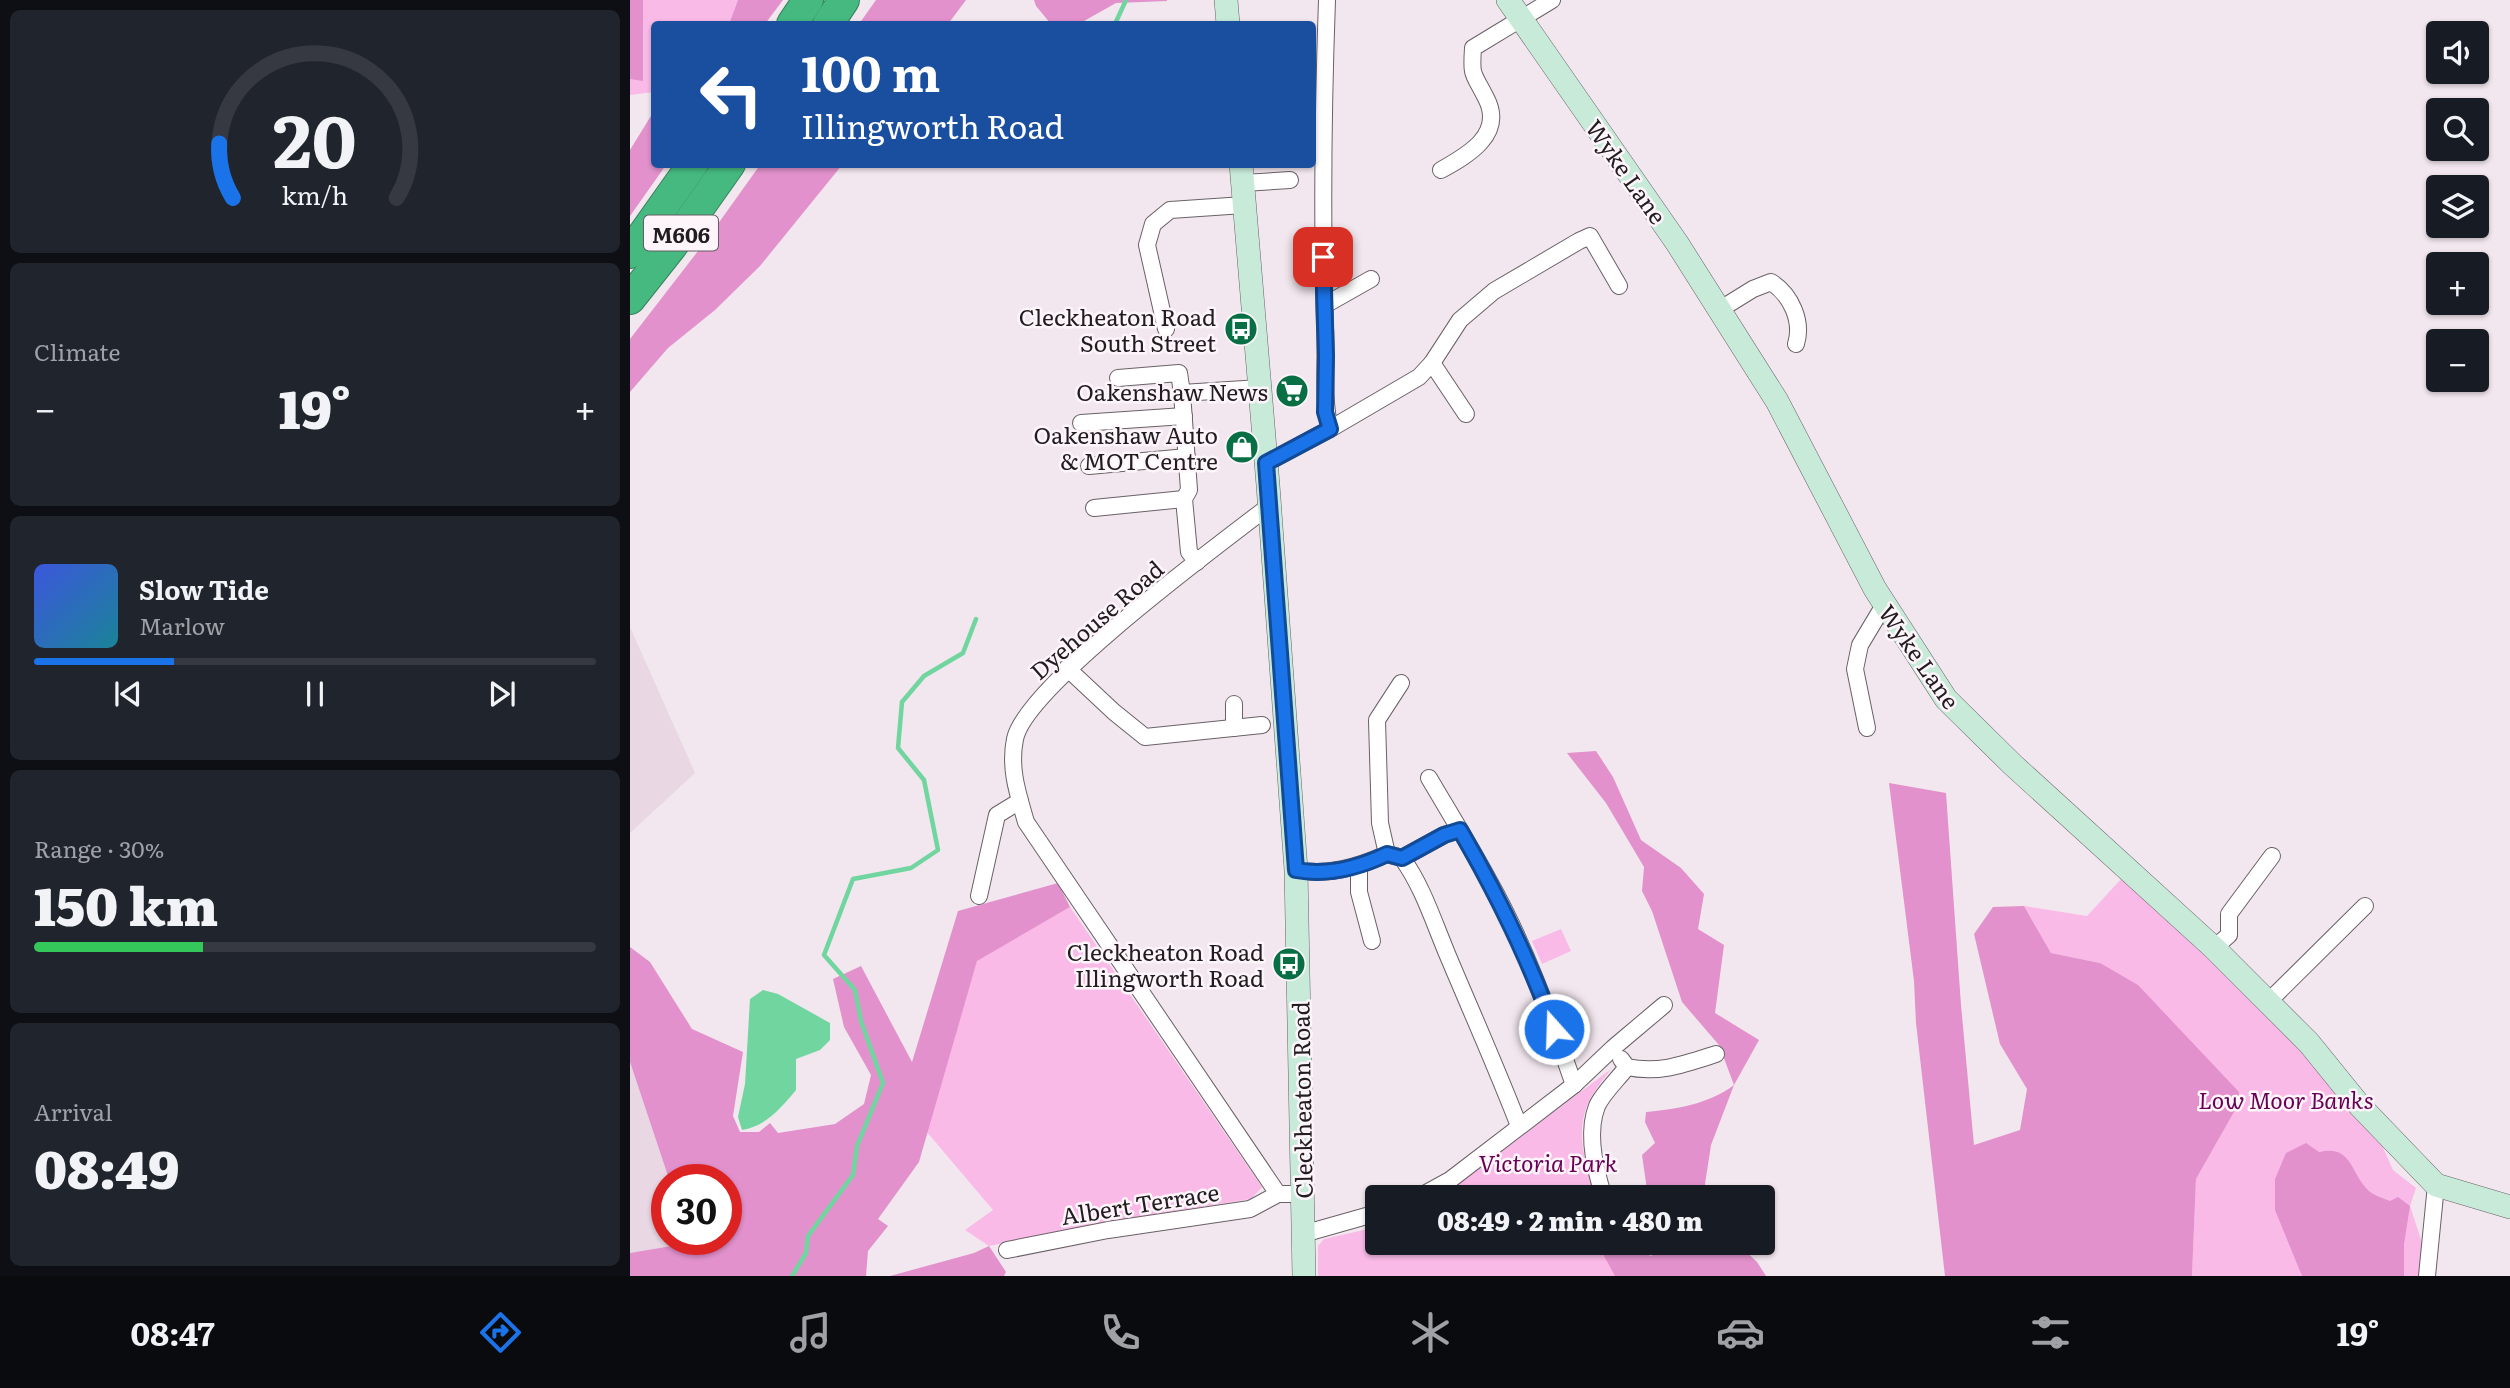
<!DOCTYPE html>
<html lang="en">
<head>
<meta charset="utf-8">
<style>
  body { margin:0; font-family:Literata,serif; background:#20242c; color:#f1f3f6; height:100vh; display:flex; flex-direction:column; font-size:26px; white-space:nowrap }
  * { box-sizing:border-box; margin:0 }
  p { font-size:23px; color:#9ea1a6 }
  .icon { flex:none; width:38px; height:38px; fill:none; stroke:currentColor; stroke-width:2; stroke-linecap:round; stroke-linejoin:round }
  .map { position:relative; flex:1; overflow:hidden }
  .drawer { display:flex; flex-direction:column; gap:10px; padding:10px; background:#0d0f14; width:630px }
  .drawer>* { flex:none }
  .top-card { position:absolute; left:21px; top:21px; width:665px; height:147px; border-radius:7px; box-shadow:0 2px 5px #0004; background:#1a4fa0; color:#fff; overflow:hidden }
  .fabs { position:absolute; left:1796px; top:21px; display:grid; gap:14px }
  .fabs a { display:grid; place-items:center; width:63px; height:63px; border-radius:7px; background:#171b24; box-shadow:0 2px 5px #0004; font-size:35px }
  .speed { position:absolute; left:21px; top:1164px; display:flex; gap:14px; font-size:35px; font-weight:700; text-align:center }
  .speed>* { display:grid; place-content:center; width:91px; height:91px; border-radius:50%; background:#171b24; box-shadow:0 2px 5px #0004; line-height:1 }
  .speed .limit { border:10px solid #d22; background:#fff; color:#111 }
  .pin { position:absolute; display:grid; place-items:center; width:60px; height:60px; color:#fff; margin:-30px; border-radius:14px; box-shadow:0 4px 10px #0006 }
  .me { position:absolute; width:77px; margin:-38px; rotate:340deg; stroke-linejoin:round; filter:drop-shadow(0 0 5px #0008) }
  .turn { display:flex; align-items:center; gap:24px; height:147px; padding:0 35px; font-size:32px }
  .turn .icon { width:91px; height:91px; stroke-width:2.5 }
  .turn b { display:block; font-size:49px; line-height:60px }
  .big { font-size:52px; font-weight:800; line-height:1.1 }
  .drawer .widget { flex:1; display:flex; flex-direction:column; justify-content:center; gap:10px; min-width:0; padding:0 24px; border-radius:10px; background:#20242c }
  .drawer .dial { align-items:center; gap:0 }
  .dial svg { height:182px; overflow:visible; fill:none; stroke:#363941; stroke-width:7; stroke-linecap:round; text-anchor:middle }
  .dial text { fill:#f1f3f6; stroke:none }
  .song { display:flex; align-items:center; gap:21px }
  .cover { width:84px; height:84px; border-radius:10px; background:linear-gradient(135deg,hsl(230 70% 55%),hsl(190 70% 35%)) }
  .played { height:7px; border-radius:4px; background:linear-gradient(90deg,#1a73e8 25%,#363941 25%) }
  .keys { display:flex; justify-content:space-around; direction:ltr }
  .heat { display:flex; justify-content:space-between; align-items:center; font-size:38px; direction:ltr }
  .charge { height:10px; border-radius:5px; background:linear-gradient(90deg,#34c759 30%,#363941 0) }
  .trip { position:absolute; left:735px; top:1185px; width:410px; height:70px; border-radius:7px; background:#171b24; box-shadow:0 2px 5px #0004; font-weight:800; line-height:70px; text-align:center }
  .menu { display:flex; height:112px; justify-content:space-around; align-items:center; background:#090b0e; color:#9ea1a6 }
  .menu .icon { width:49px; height:49px }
  .menu .current { color:#1a73e8 }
  .menu b { font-size:32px; color:#f1f3f6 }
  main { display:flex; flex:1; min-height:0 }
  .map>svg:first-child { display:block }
  .built { fill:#e9d8e4 }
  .green { fill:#fabae8 }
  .forest { fill:#e291cc }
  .water { fill:#71d5a0 }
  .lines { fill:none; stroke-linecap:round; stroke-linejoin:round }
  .stream { stroke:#71d5a0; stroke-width:4.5 }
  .street-casing { stroke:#6a6167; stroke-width:18 }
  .secondary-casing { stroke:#6a6167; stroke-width:24 }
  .highway-casing { stroke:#38825e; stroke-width:32 }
  .street { stroke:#fff; stroke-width:16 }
  .secondary { stroke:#c7ead9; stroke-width:23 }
  .highway { stroke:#45b980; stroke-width:30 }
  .route-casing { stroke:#114b97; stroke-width:18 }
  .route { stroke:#1a73e8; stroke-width:12 }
  .labels { text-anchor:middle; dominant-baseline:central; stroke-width:5; stroke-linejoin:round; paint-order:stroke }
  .shield { fill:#fef5fb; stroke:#635d61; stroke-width:2 }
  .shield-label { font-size:21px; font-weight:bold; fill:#201c1f }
  .street-label { font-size:23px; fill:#201c1f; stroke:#fef5fb }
  .poi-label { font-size:23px; fill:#201c1f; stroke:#fef5fb; text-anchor:end }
  .park-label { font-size:23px; font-style:italic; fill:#670156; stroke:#fef5fb }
</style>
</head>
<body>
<main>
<section class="drawer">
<div class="widget dial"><svg viewBox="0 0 100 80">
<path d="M14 69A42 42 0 1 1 86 69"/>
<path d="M14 69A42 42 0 0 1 8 45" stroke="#1a73e8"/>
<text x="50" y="56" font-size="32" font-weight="700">20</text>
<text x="50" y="72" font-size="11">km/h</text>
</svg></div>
<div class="widget"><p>Climate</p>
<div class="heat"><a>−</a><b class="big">19°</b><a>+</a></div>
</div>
<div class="widget">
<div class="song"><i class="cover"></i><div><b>Slow Tide</b><p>Marlow</p></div></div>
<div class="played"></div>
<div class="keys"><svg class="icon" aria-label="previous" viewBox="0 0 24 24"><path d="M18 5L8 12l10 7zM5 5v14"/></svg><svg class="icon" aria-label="pause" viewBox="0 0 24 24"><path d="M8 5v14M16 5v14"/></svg><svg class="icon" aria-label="next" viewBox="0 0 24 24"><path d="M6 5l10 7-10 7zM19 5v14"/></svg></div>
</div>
<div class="widget"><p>Range · 30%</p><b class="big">150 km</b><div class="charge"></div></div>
<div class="widget"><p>Arrival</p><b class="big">08:49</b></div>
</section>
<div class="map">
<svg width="1880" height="1276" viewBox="0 0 1880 1276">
  <rect width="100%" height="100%" fill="#f2e7ee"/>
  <g class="built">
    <polygon points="0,627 65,773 0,833"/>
    <polygon points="0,1062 39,1179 37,1180 37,1239 59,1239 60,1243 0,1253"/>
  </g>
  <g class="green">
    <polygon points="8,0 108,0 99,24 24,24 24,92 0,95 0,74"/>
    <path d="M 1493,877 L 1686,1061 L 1747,1134 L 1763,1170 L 1786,1188 L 1780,1206 L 1803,1276 L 1774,1276 L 1774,1244 L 1760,1201 C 1754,1198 1744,1195 1739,1191 C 1719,1173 1723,1145 1689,1152 L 1671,1270 L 1672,1276 L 1562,1276 L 1566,1179 L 1608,1105 L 1470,963 L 1421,953 L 1394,906 L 1457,916 Z"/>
    <polygon points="440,907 632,1187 621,1199 475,1222 359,1246 335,1230 363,1210 296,1131 347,960"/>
    <polygon points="931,929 941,951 912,964 902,941"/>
    <path d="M 981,1069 C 973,1080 962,1093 957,1106 C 945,1136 957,1167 965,1197 L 811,1197 Z"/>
    <polygon points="747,1227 747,1242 993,1243 1040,1276 688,1276 688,1246 694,1239"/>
  </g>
  <g class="forest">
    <polygon points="0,0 13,0 13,81 0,79"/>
    <polygon points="108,0 153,0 135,24 99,24"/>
    <polygon points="246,0 336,0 318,24 229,24"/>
    <polygon points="404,0 537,0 537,1 486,3 454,21 421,24 406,6"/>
    <polygon points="24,111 24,164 36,165 0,216 0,150"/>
    <polygon points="130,165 212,165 130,266 85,310 38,348 0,392 0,339 75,242"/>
    <path d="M 966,751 L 983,777 L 1011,840 L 1051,868 L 1074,894 L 1068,929 L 1094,945 L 1085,1013 L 1129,1040 L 1104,1085 L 1081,1145 L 1073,1197 L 1018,1197 L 1012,1155 L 1025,1143 L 1015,1122 L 1016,1112 C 1047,1109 1079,1104 1104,1085 L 1089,1045 L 1052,1002 L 1022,911 L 1012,891 L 1014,867 L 976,803 L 937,753 Z"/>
    <polygon points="1259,783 1316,793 1331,1005 1344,1145 1390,1130 1397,1089 1370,1044 1344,934 1363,907 1394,906 1421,953 1470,963 1508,985 1609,1092 1608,1105 1566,1179 1562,1276 1315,1276 1286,1023 1284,981"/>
    <polygon points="428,883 440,907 347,961 289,1162 248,1219 258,1226 238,1251 236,1276 0,1276 0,1253 59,1243 59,1239 96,1239 96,1180 39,1179 0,1062 0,947 20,962 62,1029 113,1052 103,1116 110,1132 129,1132 140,1123 148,1133 205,1124 234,1104 241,1075 214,1027 203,979 231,966 282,1062 328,911"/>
    <path d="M 1676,1143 L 1689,1152 C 1723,1145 1719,1172 1739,1191 C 1744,1195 1753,1198 1760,1201 L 1768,1197 L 1780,1206 L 1774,1244 L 1774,1276 L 1672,1276 L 1645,1210 L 1645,1179 L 1656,1153 Z"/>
    <polygon points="967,1243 993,1243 1021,1256 1036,1243 1107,1243 1127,1262 1136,1276 985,1276"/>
    <polygon points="359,1246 376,1272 374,1276 260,1276 344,1253"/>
  </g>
  <path class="water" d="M 133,990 L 148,994 L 200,1023 L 200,1040 L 190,1050 L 166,1059 L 166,1090 C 151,1108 136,1126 112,1130 L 108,1117 L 115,1084 L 120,999 Z"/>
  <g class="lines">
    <g class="stream">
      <polyline points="485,24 496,0"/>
      <polyline points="162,1276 176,1253 178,1236 223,1175 227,1146 253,1083 231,1021 225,990 194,955 223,879 281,868 308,850 294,780 268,748 272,702 294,676 333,653 346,619"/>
    </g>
    <defs>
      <g id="street">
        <path d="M 697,0 C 693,109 692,218 695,328 C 697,361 692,397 700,429"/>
        <path d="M 811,170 C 838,155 875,134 856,98 C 843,72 841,78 843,48 L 922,0"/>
        <polyline points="613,183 660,180"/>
        <polyline points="695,305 741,279"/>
        <path d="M 1089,310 L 1123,289 L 1141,282 C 1161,295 1173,321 1166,344"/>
        <polyline points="536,329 517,245 523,224 540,210 614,205"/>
        <polyline points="802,363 836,414"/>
        <polyline points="488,378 549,373 552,393 559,490 554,499 559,552 567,562"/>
        <polyline points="552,393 630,388"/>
        <polyline points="451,423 554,416"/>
        <polyline points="636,463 700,429 789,377 802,363 830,320 864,291 949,241 960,236 989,286"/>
        <polyline points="459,466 557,457"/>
        <path d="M 639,506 C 590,544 395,687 385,739 C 379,769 388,794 396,822 L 648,1194 L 673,1194"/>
        <polyline points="464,508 554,499"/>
        <polyline points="437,668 484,712 515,737 632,725"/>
        <polyline points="604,728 604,704"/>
        <polyline points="1237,728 1225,669 1230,645 1254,605"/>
        <path d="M 799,778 C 819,812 840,846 859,881 C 895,945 920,1016 944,1085"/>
        <polyline points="757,854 750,823 747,720 771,683"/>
        <path d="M 772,858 C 793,887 804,923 818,956 C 842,1013 867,1069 889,1126"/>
        <polyline points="729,867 729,892 742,941"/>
        <path d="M 666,870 C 698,876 728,867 757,854 L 772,858 L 814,835 L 829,830"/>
        <polyline points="349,896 367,815 390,801"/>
        <polyline points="1584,948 1599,935 1599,914 1642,856"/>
        <polyline points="1637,1003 1735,906"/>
        <path d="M 991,1059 L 997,1067 C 1029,1074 1055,1064 1086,1054"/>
        <polyline points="789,1197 820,1180 944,1085 983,1048 1034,1005"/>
        <path d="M 974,1197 C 965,1170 956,1134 967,1106 C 973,1093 988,1079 997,1067"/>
        <polyline points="673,1234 747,1213"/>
        <polyline points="377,1250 478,1230 620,1209 648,1194"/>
        <polyline points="1797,1276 1806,1185"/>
      </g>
      <g id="secondary">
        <polyline points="596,0 598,24"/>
        <polyline points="878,0 1047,243 1147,401 1245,589 1316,699 1383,765 1584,948 1679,1043 1730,1106 1806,1185 1880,1207"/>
        <polyline points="611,164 638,485 666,870 674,1276"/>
      </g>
      <g id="highway">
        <polyline points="162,24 178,0"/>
        <polyline points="198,24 214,0"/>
        <polyline points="0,253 63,164"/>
        <polyline points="0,299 42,246 100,164"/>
      </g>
    </defs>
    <use href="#street" class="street-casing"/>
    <use href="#secondary" class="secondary-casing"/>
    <use href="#highway" class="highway-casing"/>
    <use href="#street" class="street"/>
    <use href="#secondary" class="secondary"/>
    <use href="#highway" class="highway"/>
  </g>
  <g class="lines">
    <defs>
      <path id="route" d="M 693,257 L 696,356 L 695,412 L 700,429 L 636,463 L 666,870 C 698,876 728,868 757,854 L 772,858 L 814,835 L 830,830 C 867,894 899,959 924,1029"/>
    </defs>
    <use href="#route" class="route-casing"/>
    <use href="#route" class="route"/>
  </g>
  <defs>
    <symbol id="bus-disc" viewBox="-11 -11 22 22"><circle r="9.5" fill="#086f45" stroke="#fef5fb"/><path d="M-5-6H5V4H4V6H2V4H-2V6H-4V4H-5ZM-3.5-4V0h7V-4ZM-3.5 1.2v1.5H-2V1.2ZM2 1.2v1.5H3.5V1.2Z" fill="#fff"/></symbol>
    <symbol id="supermarket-disc" viewBox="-11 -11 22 22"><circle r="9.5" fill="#086f45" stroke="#fef5fb"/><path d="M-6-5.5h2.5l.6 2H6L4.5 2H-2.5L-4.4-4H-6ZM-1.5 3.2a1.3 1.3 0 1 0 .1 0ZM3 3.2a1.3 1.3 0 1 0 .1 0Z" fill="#fff"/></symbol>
    <symbol id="shop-disc" viewBox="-11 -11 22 22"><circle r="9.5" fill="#086f45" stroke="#fef5fb"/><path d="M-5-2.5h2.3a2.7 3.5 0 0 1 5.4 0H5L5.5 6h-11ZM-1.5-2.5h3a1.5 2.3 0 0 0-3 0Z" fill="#fff"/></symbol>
  </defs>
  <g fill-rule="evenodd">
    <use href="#bus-disc" x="592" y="310" width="38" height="38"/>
    <use href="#supermarket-disc" x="643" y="372" width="38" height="38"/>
    <use href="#shop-disc" x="593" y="428" width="38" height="38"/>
    <use href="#bus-disc" x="640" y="945" width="38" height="38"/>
  </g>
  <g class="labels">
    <rect class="shield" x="14" y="215.5" width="74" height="35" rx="5"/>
    <g class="shield-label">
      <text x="51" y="233">M606</text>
    </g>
    <g class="street-label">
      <text transform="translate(997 171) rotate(55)">Wyke Lane</text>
      <text transform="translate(466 619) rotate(-41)">Dyehouse Road</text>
      <text transform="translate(1290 656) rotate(55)">Wyke Lane</text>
      <text transform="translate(671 1100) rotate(-91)">Cleckheaton Road</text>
      <text transform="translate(510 1203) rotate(-9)">Albert Terrace</text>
    </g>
    <g class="poi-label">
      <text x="586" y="316">Cleckheaton Road<tspan x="586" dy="26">South Street</tspan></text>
      <text x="638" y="391">Oakenshaw News</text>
      <text x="588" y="434">Oakenshaw Auto<tspan x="588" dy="26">&amp; MOT Centre</tspan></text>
      <text x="634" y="951">Cleckheaton Road<tspan x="634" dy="26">Illingworth Road</tspan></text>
    </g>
    <g class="park-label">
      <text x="1656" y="1099">Low Moor Banks</text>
      <text x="918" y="1162">Victoria Park</text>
    </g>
  </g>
</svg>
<div class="fabs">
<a><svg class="icon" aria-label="sound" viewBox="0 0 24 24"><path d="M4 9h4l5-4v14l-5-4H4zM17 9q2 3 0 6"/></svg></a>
<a><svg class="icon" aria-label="search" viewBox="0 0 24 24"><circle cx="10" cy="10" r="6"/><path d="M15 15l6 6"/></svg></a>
<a><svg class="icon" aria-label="layers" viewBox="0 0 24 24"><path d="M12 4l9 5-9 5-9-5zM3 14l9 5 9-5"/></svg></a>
<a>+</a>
<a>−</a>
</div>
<div class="speed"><div class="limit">30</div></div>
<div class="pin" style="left:693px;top:257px;background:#d93025"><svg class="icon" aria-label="arrive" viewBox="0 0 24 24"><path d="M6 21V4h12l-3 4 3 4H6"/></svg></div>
<svg class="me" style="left:924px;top:1029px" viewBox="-20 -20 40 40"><circle r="17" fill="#1a73e8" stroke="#fff" stroke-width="3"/><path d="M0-11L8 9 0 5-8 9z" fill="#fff"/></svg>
<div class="trip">08:49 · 2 min · 480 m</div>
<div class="top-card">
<div class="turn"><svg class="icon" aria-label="left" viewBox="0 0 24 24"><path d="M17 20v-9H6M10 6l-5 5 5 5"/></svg><div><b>100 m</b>Illingworth Road</div></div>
</div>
</div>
</main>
<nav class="menu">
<b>08:47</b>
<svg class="icon current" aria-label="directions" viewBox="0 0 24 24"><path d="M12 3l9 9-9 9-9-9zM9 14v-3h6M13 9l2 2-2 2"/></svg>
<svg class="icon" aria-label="music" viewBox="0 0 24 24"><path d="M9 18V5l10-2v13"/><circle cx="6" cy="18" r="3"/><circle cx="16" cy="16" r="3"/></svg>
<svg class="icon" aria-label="phone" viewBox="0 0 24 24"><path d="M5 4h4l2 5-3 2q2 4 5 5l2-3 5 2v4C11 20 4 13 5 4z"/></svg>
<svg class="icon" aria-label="climate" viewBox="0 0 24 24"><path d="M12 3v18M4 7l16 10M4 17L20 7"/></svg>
<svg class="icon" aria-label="car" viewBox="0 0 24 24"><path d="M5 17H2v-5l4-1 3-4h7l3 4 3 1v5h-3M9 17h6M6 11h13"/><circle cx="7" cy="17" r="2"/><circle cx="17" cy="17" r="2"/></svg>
<svg class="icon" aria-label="filters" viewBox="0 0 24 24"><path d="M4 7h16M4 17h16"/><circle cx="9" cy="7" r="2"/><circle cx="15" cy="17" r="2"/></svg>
<b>19°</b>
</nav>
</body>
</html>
